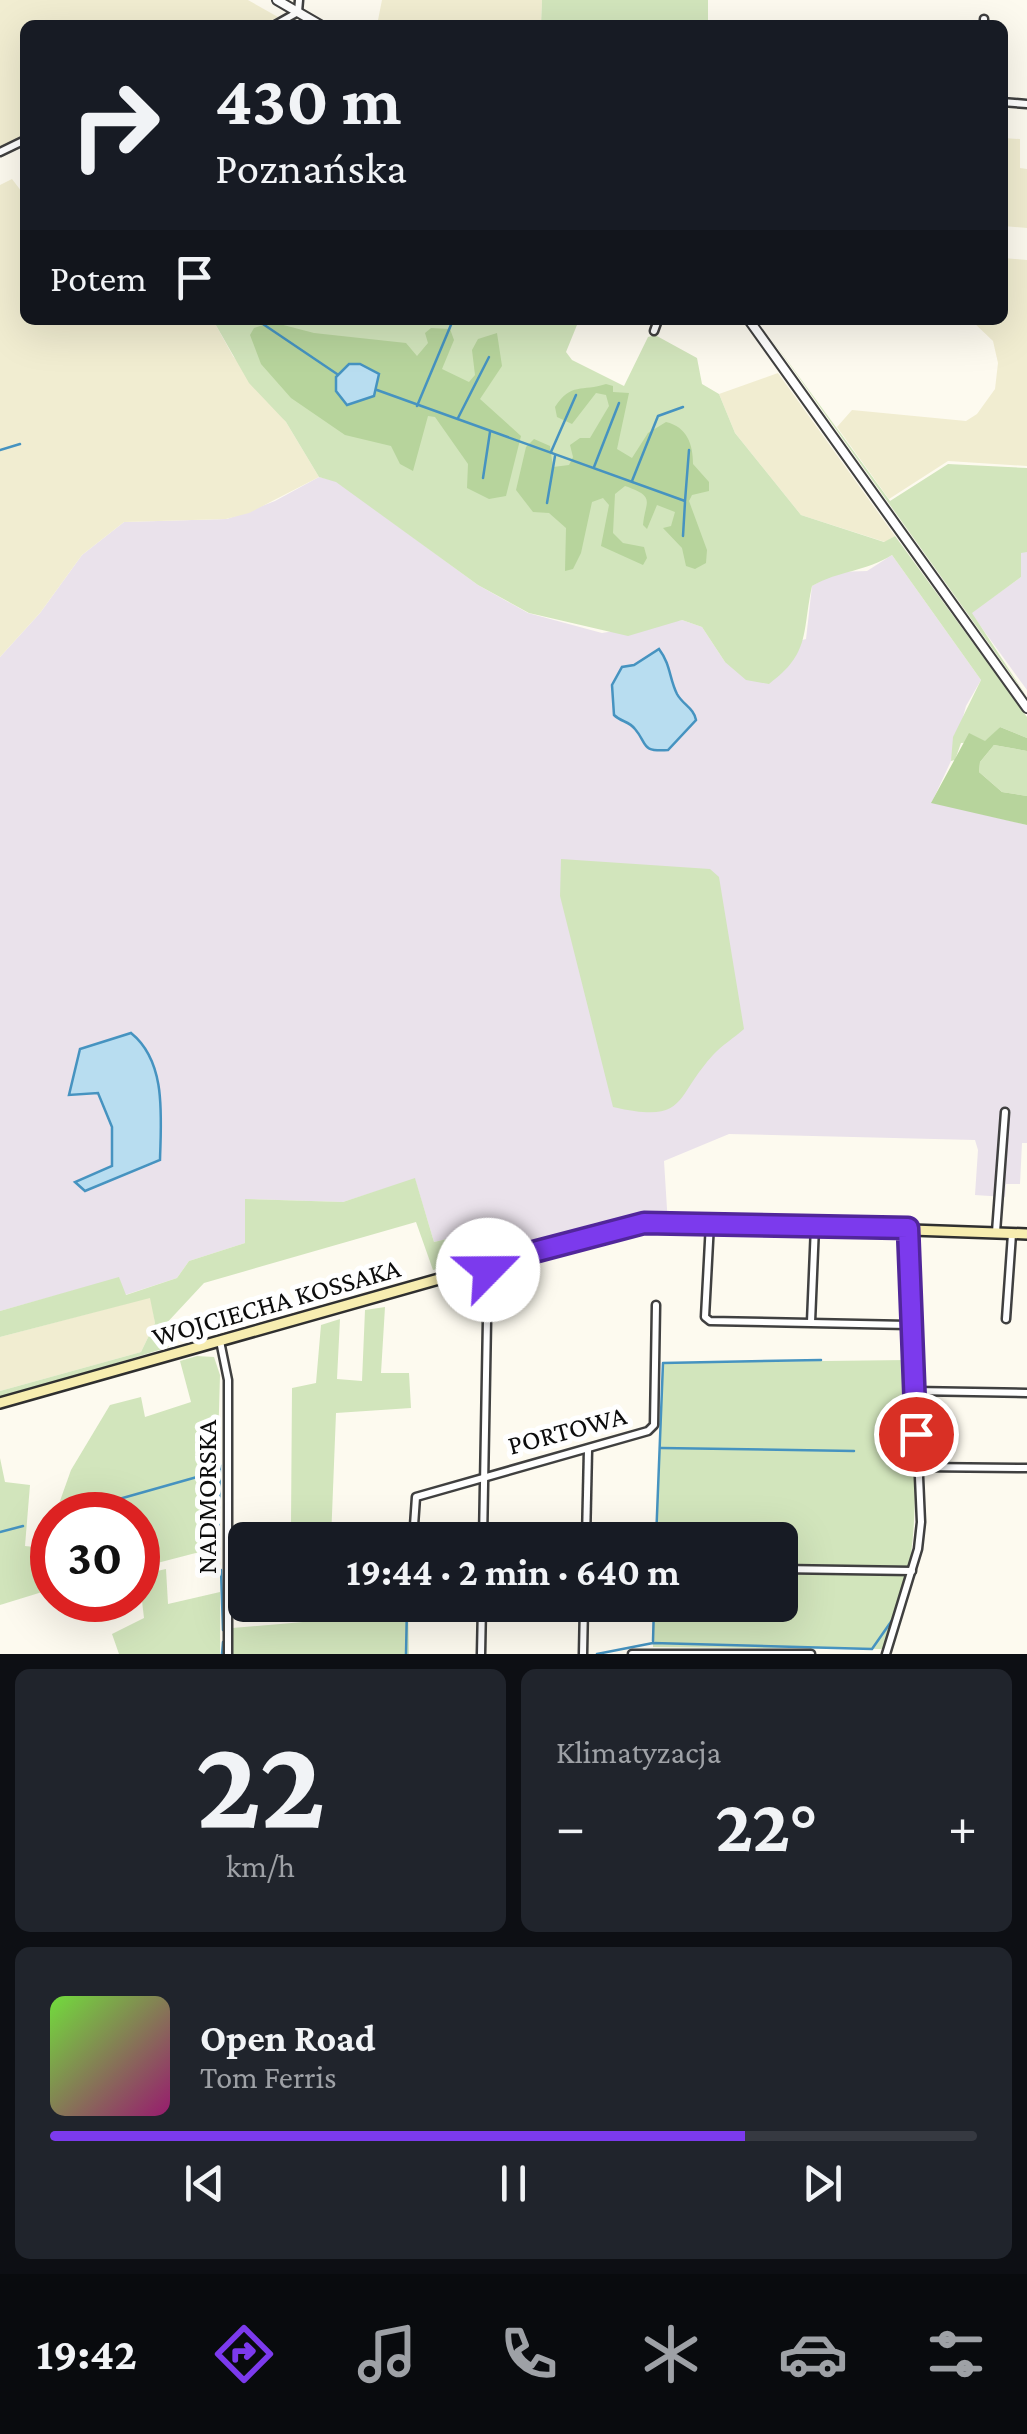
<!DOCTYPE html>
<html lang="pl">
<head>
<meta charset="utf-8">
<style>
  body { margin:0; font-family:"Crimson Pro",serif; background:#20242c; color:#f1f3f6; height:100vh; display:flex; flex-direction:column; font-size:38px; white-space:nowrap }
  * { box-sizing:border-box; margin:0 }
  p { font-size:32px; color:#9ea1a6 }
  .icon { flex:none; width:55px; height:55px; fill:none; stroke:currentColor; stroke-width:2; stroke-linecap:round; stroke-linejoin:round }
  .map { position:relative; height:1654px; overflow:hidden }
  .details { display:flex; flex-direction:column; gap:15px; padding:15px; background:#0d0f14; flex:1 }
  .details>* { flex:none }
  .banner { position:absolute; left:20px; top:20px; width:988px; height:305px; border-radius:15px; box-shadow:0 10px 40px #0002; background:#171b24; color:#f1f3f6; overflow:hidden }
  .speed { position:absolute; left:30px; top:1492px; display:flex; gap:20px; font-size:50px; font-weight:700; text-align:center }
  .speed>* { display:grid; place-content:center; width:130px; height:130px; border-radius:50%; background:#171b24; box-shadow:0 10px 40px #0002; line-height:1 }
  .speed .limit { border:15px solid #d22; background:#fff; color:#111 }
  .pin { position:absolute; display:grid; place-items:center; width:85px; height:85px; color:#fff; margin:-42px; border:5px solid #fff; border-radius:50%; box-shadow:0 2px 10px #0007 }
  .me { position:absolute; width:110px; margin:-55px; rotate:67deg; stroke-linejoin:round; filter:drop-shadow(0 0 8px #0008) }
  .turn { display:flex; align-items:center; gap:35px; height:210px; padding:0 30px; font-size:45px }
  .turn .icon { width:130px; height:130px; stroke-width:2.5 }
  .turn b { display:block; font-size:70px; line-height:85px }
  .then { display:flex; align-items:center; height:95px; padding:0 30px; background:#0003; gap:20px; font-size:38px }
  .big { font-size:75px; font-weight:700; line-height:1.1 }
  .details .widget { flex:1; display:flex; flex-direction:column; justify-content:center; gap:15px; min-width:0; padding:0 35px; border-radius:15px; background:#20242c }
  .details .dial { align-items:center; gap:0 }
  .dial b { font-size:130px; line-height:1 }
  .song { display:flex; align-items:center; gap:30px }
  .cover { width:120px; height:120px; border-radius:15px; background:linear-gradient(135deg,hsl(100 70% 55%),hsl(320 70% 35%)) }
  .played { height:10px; border-radius:5px; background:linear-gradient(90deg,#7c3aed 75%,#363941 75%) }
  .keys { display:flex; justify-content:space-around; direction:ltr }
  .heat { display:flex; justify-content:space-between; align-items:center; font-size:55px; direction:ltr }
  .details .tiles { flex:1; display:grid; gap:15px; grid-template-columns:1fr 1fr }
  .widget:last-child { grid-column:span 2 }
  .trip { position:absolute; left:228px; top:1522px; width:570px; height:100px; border-radius:15px; background:#171b24; box-shadow:0 10px 40px #0002; font-weight:700; line-height:100px; text-align:center }
  .tab-bar { display:flex; height:160px; justify-content:space-around; align-items:center; background:#090b0e; color:#9ea1a6 }
  .tab-bar .icon { width:70px; height:70px }
  .tab-bar .current { color:#7c3aed }
  .tab-bar b { font-size:45px; color:#f1f3f6 }
  .map>svg:first-child { display:block }
  .industrial { fill:#eae2eb }
  .farmland { fill:#f1edd1 }
  .green { fill:#d2e5bc }
  .forest { fill:#b7d49c }
  .water { fill:#b8ddf0; stroke:#4693c0; stroke-width:2.5 }
  .lines { fill:none; stroke-linecap:round; stroke-linejoin:round }
  .stream { stroke:#4693c0; stroke-width:2.5 }
  .minor-casing { stroke:#404040; stroke-width:11 }
  .tertiary-casing { stroke:#404040; stroke-width:12 }
  .secondary-casing { stroke:#2f2f2f; stroke-width:14 }
  .minor { stroke:#fff; stroke-width:6 }
  .tertiary { stroke:#fff; stroke-width:8 }
  .secondary { stroke:#f7edb0; stroke-width:9 }
  .route-casing { stroke:#51269a; stroke-width:25 }
  .route { stroke:#7c3aed; stroke-width:18 }
  .labels { text-anchor:middle; dominant-baseline:central; stroke-width:10; stroke-linejoin:round; paint-order:stroke }
  .street-label { font-size:28px; fill:#0d0d0d; stroke:#fff }
</style>
</head>
<body>
<div class="map">
<svg width="1027" height="1654" viewBox="0 0 1027 1654">
  <rect width="100%" height="100%" fill="#fdfaef"/>
  <g class="industrial">
    <polygon points="319,477 336,481 478,585 528,613 602,633 682,620 702,627 725,662 806,639 812,586 836,572 867,571 892,555 981,680 966,706 951,761 932,802 1027,825 1027,1143 1022,1143 1020,1184 1006,1184 1005,1197 975,1195 978,1150 975,1140 729,1134 664,1161 668,1225 618,1237 598,1222 472,1260 464,1235 434,1242 415,1179 343,1202 246,1199 245,1243 189,1261 177,1278 125,1295 119,1278 0,1311 0,657 40,613 82,555 124,522 227,519 275,501"/>
    <polygon points="1021,552 1027,552 1027,690 971,613 1021,577"/>
  </g>
  <g class="farmland">
    <polygon points="0,0 248,0 278,17 262,25 25,25 25,135 0,147"/>
    <polygon points="382,0 542,0 541,25 377,25"/>
    <polygon points="1003,138 1020,139 1020,168 1027,169 1027,228 1003,226"/>
    <polygon points="12,179 25,196 25,320 213,320 233,356 286,422 319,477 249,513 226,519 124,522 82,555 40,613 0,657 0,185"/>
    <polygon points="1003,258 1027,260 1027,466 948,461 889,499 837,427 852,410 966,421 977,414 995,389 998,363 993,341 971,320 1002,320"/>
    <polygon points="778,373 895,536 885,542 801,515 735,433 719,394"/>
    <polygon points="151,1297 155,1323 141,1352 0,1391 0,1337"/>
  </g>
  <g class="green">
    <polygon points="542,0 708,0 708,25 541,25"/>
    <path d="M 213,320 L 579,320 L 566,352 L 572,360 L 624,386 L 648,337 L 655,335 L 697,358 L 702,384 L 719,394 L 735,433 L 801,515 L 884,542 L 895,536 L 1027,717 L 1027,738 L 1000,727 L 985,742 L 961,743 L 955,760 L 951,761 L 953,737 L 981,680 L 892,555 C 865,572 840,570 812,586 C 802,632 811,653 769,684 L 746,680 L 725,662 L 702,627 L 682,620 L 628,636 L 529,613 L 478,585 L 336,482 L 319,477 L 286,422 L 249,383 Z"/>
    <polygon points="770,337 890,501 948,464 1027,468 1027,552 1021,553 1021,577 972,613 1027,697"/>
    <polygon points="994,745 1027,751 1027,796 1002,792 979,772 980,762"/>
    <path d="M 561,859 L 710,869 L 719,877 L 744,1029 C 734,1038 722,1045 713,1055 C 673,1099 688,1124 613,1107 L 560,896 Z"/>
    <polygon points="415,1178 434,1242 464,1235 472,1260 433,1270 416,1222 204,1283 163,1327 160,1334 169,1347 0,1399 0,1391 141,1352 155,1323 150,1298 0,1337 0,1311 119,1277 126,1295 177,1278 189,1261 245,1243 245,1199 343,1202"/>
    <polygon points="385,1307 381,1373 409,1373 411,1408 336,1413 331,1540 245,1540 245,1582 234,1581 233,1540 291,1524 292,1388 316,1383 321,1325 340,1319 337,1379 362,1381 365,1310"/>
    <polygon points="197,1356 214,1357 220,1375 215,1548 138,1568 138,1515 55,1515 71,1470 110,1405 141,1397 145,1417 191,1402 180,1361"/>
    <path d="M 908,1360 C 914,1459 928,1558 883,1649 L 653,1647 L 654,1605 L 780,1605 L 780,1540 L 656,1540 L 663,1363 Z"/>
    <polygon points="0,1458 5,1482 30,1485 25,1546 44,1548 52,1523 52,1589 0,1605"/>
    <polygon points="166,1569 168,1604 220,1592 220,1654 119,1654 112,1634 144,1618 139,1575"/>
    <polygon points="305,1605 408,1605 409,1654 233,1654 232,1628 303,1622"/>
  </g>
  <g class="forest">
    <polygon points="272,322 314,333 406,343 417,356 428,343 425,333 431,328 450,329 454,340 442,369 469,382 475,375 472,350 478,339 497,333 502,366 480,399 521,436 506,496 489,499 467,488 468,464 435,417 428,416 413,471 400,464 391,446 345,435 291,398 261,364 250,335 254,328"/>
    <path d="M 606,384 L 613,386 L 613,392 L 629,393 L 617,449 L 632,458 L 648,433 L 666,422 C 687,427 693,444 693,464 L 709,482 L 709,491 L 692,495 L 689,501 L 707,550 L 706,563 L 695,569 L 686,566 L 682,548 L 663,528 L 671,526 L 675,512 L 657,505 L 647,529 L 643,525 C 645,501 657,497 625,486 L 615,494 L 613,533 L 623,543 L 644,547 L 647,558 L 643,565 L 601,546 L 609,505 L 603,498 L 592,502 L 581,553 L 573,569 L 565,571 L 566,528 L 549,513 L 533,512 L 516,490 L 526,447 L 534,439 L 550,446 L 553,467 L 569,465 L 573,457 L 570,445 L 580,438 L 590,438 L 609,406 L 606,395 L 596,393 L 572,424 L 557,417 L 555,407 C 571,382 582,392 606,384 Z"/>
    <polygon points="1000,727 1027,738 1027,751 994,745 980,762 979,772 1002,792 1027,796 1027,825 931,803 969,733 985,741"/>
  </g>
  <g class="water">
    <polygon points="349,364 360,364 379,374 374,396 347,405 336,391 336,377"/>
    <path d="M 659,649 C 671,665 669,678 677,694 C 683,705 694,708 696,720 L 668,750 C 640,752 648,744 635,729 C 629,721 621,722 614,715 L 612,685 L 622,667 L 634,665 Z"/>
    <path d="M 131,1033 C 167,1062 161,1117 160,1160 L 85,1191 L 75,1182 L 112,1166 L 112,1127 L 98,1093 L 69,1095 L 80,1049 Z"/>
  </g>
  <g class="lines">
    <g class="stream">
      <polyline points="257,320 337,374"/>
      <polyline points="377,390 685,501 689,450"/>
      <polyline points="417,406 453,320"/>
      <polyline points="458,418 489,357"/>
      <polyline points="0,450 20,444"/>
      <polyline points="551,452 576,395"/>
      <polyline points="594,467 619,403"/>
      <polyline points="483,478 490,432"/>
      <polyline points="632,481 658,416 683,407"/>
      <polyline points="547,503 555,456"/>
      <polyline points="683,536 685,502"/>
      <polyline points="661,1448 854,1451"/>
      <polyline points="66,1514 197,1477"/>
      <polyline points="0,1532 23,1526"/>
      <polyline points="656,1540 663,1363 821,1360"/>
      <polyline points="218,1546 220,1465"/>
      <polyline points="221,1570 223,1630"/>
      <polyline points="653,1641 654,1605"/>
      <polyline points="222,1654 223,1642"/>
      <polyline points="406,1654 407,1605"/>
      <polyline points="597,1654 653,1643 872,1649 895,1616"/>
    </g>
    <defs>
      <g id="minor">
        <polyline points="275,25 298,12 299,0"/>
        <polyline points="984,25 984,19"/>
        <polyline points="1002,102 1027,104"/>
        <polyline points="0,152 25,140"/>
        <polyline points="654,331 658,320"/>
        <polyline points="710,1223 705,1317 710,1321 908,1325"/>
        <polyline points="996,1232 1005,1112"/>
        <polyline points="1006,1319 1012,1234"/>
        <polyline points="811,1322 815,1226"/>
        <polyline points="220,1341 228,1380 228,1654"/>
        <polyline points="914,1391 1027,1393"/>
        <polyline points="919,1467 1027,1468"/>
        <polyline points="413,1540 416,1497 648,1431 654,1425 656,1305"/>
        <polyline points="483,1540 488,1265"/>
        <polyline points="586,1540 588,1450"/>
        <polyline points="780,1569 912,1571"/>
        <polyline points="481,1654 482,1605"/>
        <polyline points="583,1654 584,1605"/>
        <polyline points="632,1654 811,1654"/>
        <polyline points="886,1654 918,1549 921,1522 908,1228"/>
      </g>
      <g id="tertiary">
        <polyline points="277,0 320,25"/>
        <polyline points="749,320 1027,708"/>
      </g>
      <polyline id="secondary" points="0,1403 630,1225 710,1223 1027,1234"/>
    </defs>
    <use href="#minor" class="minor-casing"/>
    <use href="#tertiary" class="tertiary-casing"/>
    <use href="#secondary" class="secondary-casing"/>
    <use href="#minor" class="minor"/>
    <use href="#tertiary" class="tertiary"/>
    <use href="#secondary" class="secondary"/>
  </g>
  <g class="lines">
    <defs>
      <polyline id="route" points="488,1270 488,1264 644,1223 908,1228 916,1434"/>
    </defs>
    <use href="#route" class="route-casing"/>
    <use href="#route" class="route"/>
  </g>
  <g class="labels">
    <g class="street-label">
      <text transform="translate(276 1302) rotate(-16)">WOJCIECHA KOSSAKA</text>
      <text transform="translate(567 1430) rotate(-15)">PORTOWA</text>
      <text transform="translate(206 1497) rotate(-90)">NADMORSKA</text>
    </g>
  </g>
</svg>
<div class="speed"><div class="limit">30</div></div>
<div class="pin" style="left:916px;top:1434px;background:#d93025"><svg class="icon" aria-label="arrive" viewBox="0 0 24 24"><path d="M6 21V4h12l-3 4 3 4H6"/></svg></div>
<svg class="me" style="left:488px;top:1270px" viewBox="-20 -20 40 40"><circle r="19" fill="#fff"/><path d="M0-13L10 11 0 6-10 11z" fill="#7c3aed"/></svg>
<div class="trip">19:44 · 2 min · 640 m</div>
<div class="banner">
<div class="turn"><svg class="icon" aria-label="right" viewBox="0 0 24 24"><path d="M7 20v-9h11M14 6l5 5-5 5"/></svg><div><b>430 m</b>Poznańska</div></div>
<div class="then">Potem<svg class="icon" aria-label="arrive" viewBox="0 0 24 24"><path d="M6 21V4h12l-3 4 3 4H6"/></svg></div>
</div>
</div>
<section class="details">
<div class="tiles">
<div class="widget dial"><b>22</b><p>km/h</p></div>
<div class="widget"><p>Klimatyzacja</p>
<div class="heat"><a>−</a><b class="big">22°</b><a>+</a></div>
</div>
<div class="widget">
<div class="song"><i class="cover"></i><div><b>Open Road</b><p>Tom Ferris</p></div></div>
<div class="played"></div>
<div class="keys"><svg class="icon" aria-label="previous" viewBox="0 0 24 24"><path d="M18 5L8 12l10 7zM5 5v14"/></svg><svg class="icon" aria-label="pause" viewBox="0 0 24 24"><path d="M8 5v14M16 5v14"/></svg><svg class="icon" aria-label="next" viewBox="0 0 24 24"><path d="M6 5l10 7-10 7zM19 5v14"/></svg></div>
</div>
</div>
</section>
<nav class="tab-bar">
<b>19:42</b>
<svg class="icon current" aria-label="directions" viewBox="0 0 24 24"><path d="M12 3l9 9-9 9-9-9zM9 14v-3h6M13 9l2 2-2 2"/></svg>
<svg class="icon" aria-label="music" viewBox="0 0 24 24"><path d="M9 18V5l10-2v13"/><circle cx="6" cy="18" r="3"/><circle cx="16" cy="16" r="3"/></svg>
<svg class="icon" aria-label="phone" viewBox="0 0 24 24"><path d="M5 4h4l2 5-3 2q2 4 5 5l2-3 5 2v4C11 20 4 13 5 4z"/></svg>
<svg class="icon" aria-label="climate" viewBox="0 0 24 24"><path d="M12 3v18M4 7l16 10M4 17L20 7"/></svg>
<svg class="icon" aria-label="car" viewBox="0 0 24 24"><path d="M5 17H2v-5l4-1 3-4h7l3 4 3 1v5h-3M9 17h6M6 11h13"/><circle cx="7" cy="17" r="2"/><circle cx="17" cy="17" r="2"/></svg>
<svg class="icon" aria-label="filters" viewBox="0 0 24 24"><path d="M4 7h16M4 17h16"/><circle cx="9" cy="7" r="2"/><circle cx="15" cy="17" r="2"/></svg>
</nav>
</body>
</html>
